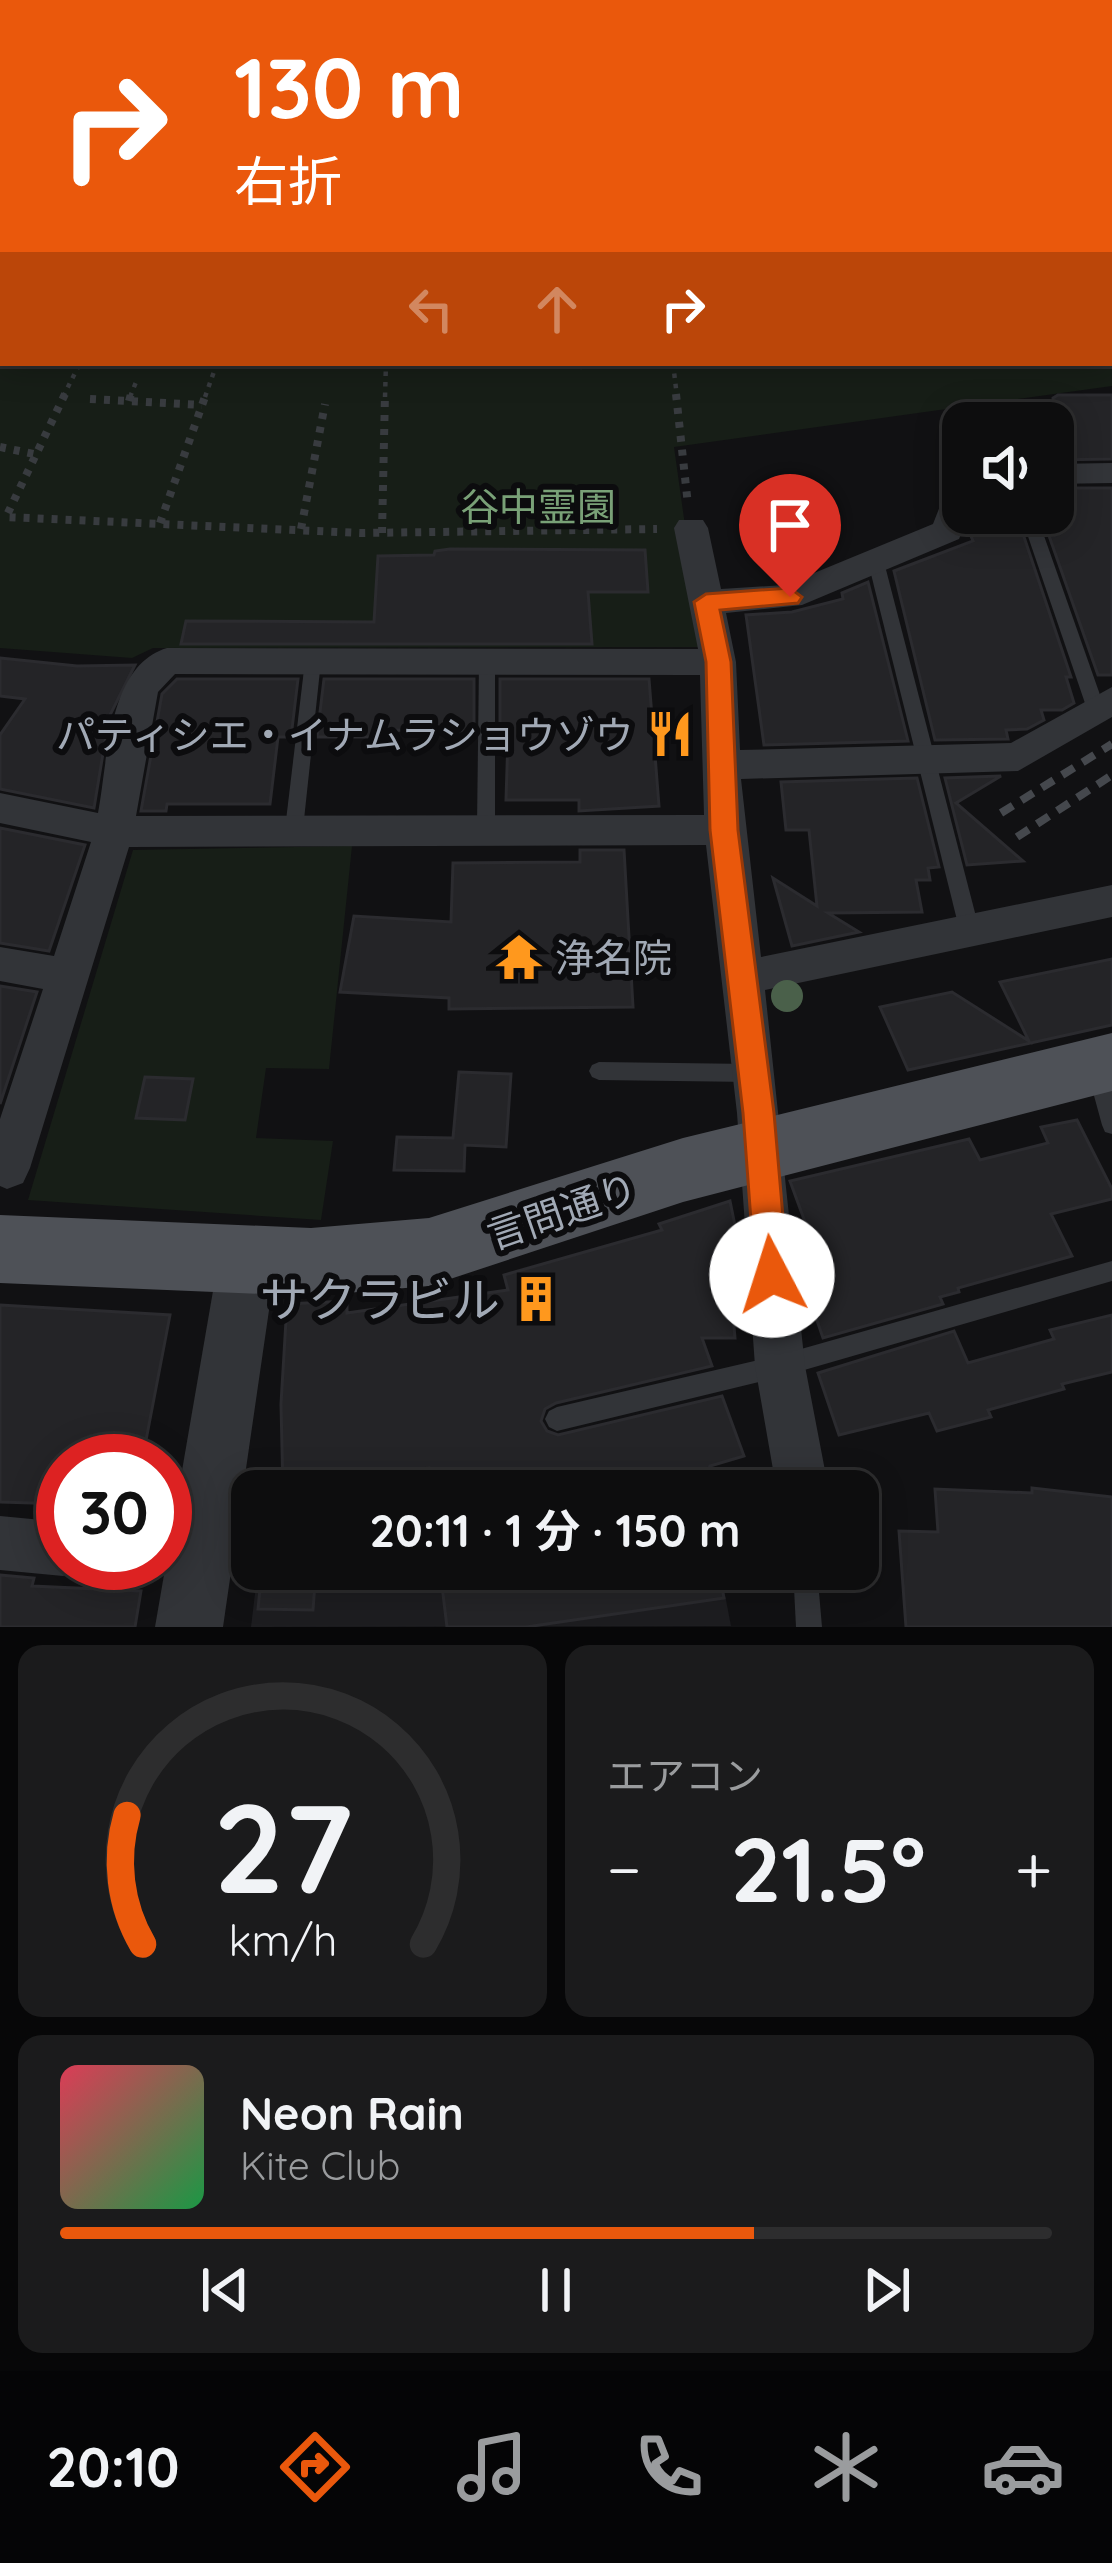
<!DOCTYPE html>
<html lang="ja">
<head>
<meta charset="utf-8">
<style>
  body { margin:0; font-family:Quicksand,"Noto Sans JP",sans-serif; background:#1b1b1c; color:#f1f3f6; height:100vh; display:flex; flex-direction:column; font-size:45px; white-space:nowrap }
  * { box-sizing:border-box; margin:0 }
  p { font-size:39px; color:#9a9c9e }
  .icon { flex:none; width:66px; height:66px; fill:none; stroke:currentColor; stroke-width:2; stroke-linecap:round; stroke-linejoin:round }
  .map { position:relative; height:1627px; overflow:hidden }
  .sheet { display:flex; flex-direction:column; gap:18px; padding:18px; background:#070708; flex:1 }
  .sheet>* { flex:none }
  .hud { position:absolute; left:0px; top:0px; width:1113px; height:366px; box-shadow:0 6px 30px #0003,0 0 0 3px #2d2d2e; background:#ea580c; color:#fff; overflow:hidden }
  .buttons { position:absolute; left:942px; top:402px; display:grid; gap:24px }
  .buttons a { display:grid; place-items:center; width:132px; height:132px; border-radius:24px; background:#0d0d0e; box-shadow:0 6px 30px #0003,0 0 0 3px #2d2d2e; font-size:60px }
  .speed { position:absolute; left:36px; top:1434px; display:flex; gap:24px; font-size:60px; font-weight:700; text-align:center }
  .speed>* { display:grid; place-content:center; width:156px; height:156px; border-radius:50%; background:#0d0d0e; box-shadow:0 6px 30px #0003,0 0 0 3px #2d2d2e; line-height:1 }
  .speed .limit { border:18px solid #d22; background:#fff; color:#111 }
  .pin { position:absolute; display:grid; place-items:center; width:102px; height:102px; color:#fff; margin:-123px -51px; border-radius:50% 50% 50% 0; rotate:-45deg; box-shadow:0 0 12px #0007 }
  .pin .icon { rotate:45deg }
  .me { position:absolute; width:132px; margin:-66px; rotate:355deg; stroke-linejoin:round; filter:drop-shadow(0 0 9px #0008) }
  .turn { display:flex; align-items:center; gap:42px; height:252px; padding:0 36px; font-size:54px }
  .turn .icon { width:156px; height:156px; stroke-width:2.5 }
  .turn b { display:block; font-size:84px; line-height:102px }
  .lanes { display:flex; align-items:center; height:114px; padding:0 36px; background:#0003; justify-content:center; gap:60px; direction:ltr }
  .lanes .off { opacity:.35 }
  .big { font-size:90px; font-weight:700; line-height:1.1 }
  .sheet .widget { flex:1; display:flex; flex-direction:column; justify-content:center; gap:18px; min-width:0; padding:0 42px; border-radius:24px; background:#1b1b1c }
  .sheet .dial { align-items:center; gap:0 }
  .dial svg { height:312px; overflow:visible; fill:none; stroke:#2d2d2e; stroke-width:7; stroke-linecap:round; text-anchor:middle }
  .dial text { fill:#f1f3f6; stroke:none }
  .song { display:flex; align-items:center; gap:36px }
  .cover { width:144px; height:144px; border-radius:18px; background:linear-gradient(135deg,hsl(350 70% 55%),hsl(140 70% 35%)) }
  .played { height:12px; border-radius:6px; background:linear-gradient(90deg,#ea580c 70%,#2d2d2e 70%) }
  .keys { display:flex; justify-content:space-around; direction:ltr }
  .heat { display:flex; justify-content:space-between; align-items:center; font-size:66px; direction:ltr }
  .sheet .tiles { flex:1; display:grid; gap:18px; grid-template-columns:1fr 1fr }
  .widget:last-child { grid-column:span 2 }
  .trip { position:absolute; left:231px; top:1470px; width:648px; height:120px; border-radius:24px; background:#0d0d0e; box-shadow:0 6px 30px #0003,0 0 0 3px #2d2d2e; font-weight:700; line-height:120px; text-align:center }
  .tab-bar { display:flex; height:192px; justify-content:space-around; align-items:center; background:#050506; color:#9a9c9e }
  .tab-bar .icon { width:84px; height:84px }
  .tab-bar .selected { color:#ea580c }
  .tab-bar b { font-size:54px; color:#f1f3f6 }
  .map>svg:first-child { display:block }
  .built { fill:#1d1d20 }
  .green { fill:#171e17 }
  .building { fill:#242427; stroke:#2b2b2f; stroke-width:3 }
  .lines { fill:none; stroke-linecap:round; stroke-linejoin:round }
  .path-far1 { stroke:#383b3f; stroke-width:4.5; stroke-dasharray:4.5 6; stroke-linecap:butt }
  .path { stroke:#383b3f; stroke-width:8; stroke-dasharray:6 8; stroke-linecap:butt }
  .service { fill:#323438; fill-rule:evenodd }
  .minor { fill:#323438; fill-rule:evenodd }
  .tertiary { fill:#323438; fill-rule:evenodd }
  .primary { fill:#4e5157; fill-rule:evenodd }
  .rail { stroke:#45484d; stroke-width:8; stroke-dasharray:14 10; stroke-linecap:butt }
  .tree { fill:#4a604a }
  .route { fill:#ea580c; stroke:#983908; stroke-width:3 }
  .labels { text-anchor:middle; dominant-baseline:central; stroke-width:12; stroke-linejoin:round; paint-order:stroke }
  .park-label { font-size:39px; fill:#79a177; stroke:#0c0c0e }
  .poi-label { font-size:39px; fill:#a1a9b5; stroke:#0c0c0e; text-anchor:end }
  .street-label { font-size:39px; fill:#a1a9b5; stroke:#0c0c0e }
  .near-poi-label { font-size:48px; fill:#a1a9b5; stroke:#0c0c0e; text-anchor:end }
</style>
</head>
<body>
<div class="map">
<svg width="1112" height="1627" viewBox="0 0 1112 1627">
  <rect width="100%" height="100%" fill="#111113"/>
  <polygon class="built" points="258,1569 720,1569 731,1626 251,1627"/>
  <g class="green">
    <polygon points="0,0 1091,0 1095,3 3,3 3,363 1110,363 1110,14 1112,386 674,447 702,647 153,648 132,658 0,648"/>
    <polygon points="352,846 329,1069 266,1068 256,1138 333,1141 321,1220 28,1200 133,850"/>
  </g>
  <g class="building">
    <polygon points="1058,395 1112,395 1112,459 1053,460 1053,398"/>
    <polygon points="1053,488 1112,488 1112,675 1098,675 1041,513 1053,513"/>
    <polygon points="1016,513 1071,677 1066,677 1074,703 1062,710 1041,710 1044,720 1027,729 1006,730 1008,739 935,740 894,571 973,541 968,529 974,515"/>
    <polygon points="450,549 645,550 648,592 588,592 592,644 181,644 186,621 374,622 378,556 434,555 435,551"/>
    <polygon points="868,582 908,741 764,745 746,615 792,612 843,599 842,593"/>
    <polygon points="0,658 77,666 135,665 109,717 94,808 0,789 0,735 25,699 0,696"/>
    <polygon points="177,679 298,679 291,737 278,737 270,804 167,804 166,811 141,811 162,694"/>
    <polygon points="324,679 474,679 474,731 393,730 392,737 317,737"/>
    <polygon points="500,679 649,679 659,806 579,811 579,800 506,800 508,737 500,738"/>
    <polygon points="1001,776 956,803 1023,861 967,865 945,778"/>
    <polygon points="917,778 939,867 928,868 930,880 916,880 922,912 828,913 859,932 792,946 773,878 817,906 809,830 786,830 781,782"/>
    <polygon points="0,828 85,845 49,951 0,943"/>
    <polygon points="580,850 624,850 633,1007 449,1009 449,998 340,992 354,916 451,922 453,863 580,862"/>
    <polygon points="1112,959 1112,1025 908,1070 880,1007 952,992 1029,1041 1000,982"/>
    <polygon points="0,986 37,992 0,1104"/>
    <polygon points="459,1072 511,1074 506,1147 465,1145 464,1171 394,1170 397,1137 453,1138"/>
    <polygon points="145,1077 193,1079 185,1120 136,1118"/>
    <polygon points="1077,1120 1112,1189 1112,1199 1051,1214 1072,1256 958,1288 959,1292 940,1297 943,1304 823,1338 799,1268 820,1263 790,1181 969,1139 980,1160 1048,1143 1041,1127"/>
    <polygon points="730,1201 741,1255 728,1259 735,1338 702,1338 712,1366 556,1403 545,1409 541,1421 547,1431 558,1435 722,1396 744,1456 710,1466 705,1475 648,1491 431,1491 429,1468 339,1481 339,1491 283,1491 281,1404 287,1304 347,1301 347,1313 508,1290 504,1275 662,1230 659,1224"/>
    <polygon points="0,1305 170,1315 142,1461 63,1461 63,1504 0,1502"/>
    <polygon points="1112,1315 1112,1372 1062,1384 1064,1389 988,1410 991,1417 937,1431 929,1413 839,1435 818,1373 954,1331 968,1363 1054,1339 1050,1330"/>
    <polygon points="1032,1488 1112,1497 1112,1627 906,1627 899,1531 938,1532 935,1489 1032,1493"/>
    <polygon points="262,1569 316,1569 313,1610 258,1609"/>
    <polygon points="440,1569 718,1569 724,1598 526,1627 447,1627"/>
    <polygon points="0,1575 34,1578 32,1586 141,1591 135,1627 0,1627"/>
  </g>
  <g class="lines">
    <g class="path-far1">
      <polyline points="189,0 198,3"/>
      <polyline points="269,0 283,0"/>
      <polyline points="467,0 471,3"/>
      <polyline points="811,0 816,3"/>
      <polyline points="901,0 906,3"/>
      <polyline points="224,3 229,0"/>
      <polyline points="669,3 681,0"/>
      <polyline points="580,363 581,367 661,363"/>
      <polyline points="673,363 677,397"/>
      <polyline points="63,397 80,363"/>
      <polyline points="130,397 136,382"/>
      <polyline points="205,397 217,363"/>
      <polyline points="385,397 386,363"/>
    </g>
    <g class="path">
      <polyline points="65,394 6,517 360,533 657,529"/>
      <polyline points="676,394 688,505"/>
      <polyline points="90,399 202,405"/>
      <polyline points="129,401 131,394"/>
      <polyline points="0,447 34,454"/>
      <polyline points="160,523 206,394"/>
      <polyline points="301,529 325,404"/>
      <polyline points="382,533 385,394"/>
    </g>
    <g class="service">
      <polygon points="1020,513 1036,513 1105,709 1102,713 1090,713 1087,709"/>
      <polygon points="876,557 884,562 980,932 977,937 970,940 963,937 960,932 868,562"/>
      <polygon points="313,655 321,661 303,829 300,834 288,834 285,829 305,661"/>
      <polygon points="487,656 495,662 495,827 492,832 480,832 477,827 479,662"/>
      <polygon points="1097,1061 1104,1064 1112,1087 1112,1134 1105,1132 1102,1125 1087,1070 1090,1064"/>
      <polygon points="599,1062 751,1064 758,1067 761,1073 758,1079 751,1082 599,1080 592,1077 589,1071 592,1065"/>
      <polygon points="1112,1261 1112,1281 780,1377 557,1431 549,1427 545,1419 549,1411 557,1407 780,1355"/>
      <polygon points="793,1569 817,1569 822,1627 796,1627"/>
    </g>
    <g class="minor">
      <polygon points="3,0 31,0 3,5"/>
      <polygon points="361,0 391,0 359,3"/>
      <polygon points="0,88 3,89 3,105 0,104"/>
      <polygon points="1112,463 1112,483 1053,484 1053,464"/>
      <path d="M 963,475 L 963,513 L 970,513 L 959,539 L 802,605 L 726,613 L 736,662 L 740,750 L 1011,743 L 1112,687 L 1112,717 L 1018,771 L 741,779 L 761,957 L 1112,885 L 1112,917 L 765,990 L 805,1366 L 827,1481 L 823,1491 L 779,1491 L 775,1481 L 755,1366 L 737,1113 L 706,845 L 129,847 L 30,1168 L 23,1183 L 7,1189 L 0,1186 L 0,1119 L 43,989 L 0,981 L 0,947 L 54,956 L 91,842 L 0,823 L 0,793 L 98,813 C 108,762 107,666 167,648 L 698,649 L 674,528 L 679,520 L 703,520 L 708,528 L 721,589 L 785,585 L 933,524 L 951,478 ZM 175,674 L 700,675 L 704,815 L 136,816 L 158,692 Z"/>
      <polygon points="0,1516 63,1522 63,1563 84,1563 82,1568 63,1576 0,1570"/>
    </g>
    <polygon class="tertiary" points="247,1234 268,1243 276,1262 223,1627 155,1627 218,1262 226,1243"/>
    <polygon class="primary" points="1112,1033 1112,1091 683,1202 429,1286 311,1296 0,1283 0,1215 311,1228 429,1218 683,1138"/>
    <g class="rail">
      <polyline points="1001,813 1112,744"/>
      <polyline points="1017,837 1112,775"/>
    </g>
  </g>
  <circle class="tree" cx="787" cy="996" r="16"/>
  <polygon class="route" points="790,588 802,597 798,603 720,610 731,662 738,830 774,1113 788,1275 783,1286 772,1291 760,1286 755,1275 743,1113 710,830 706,662 694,602 706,594"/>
  <defs>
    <symbol id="restaurant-bare" viewBox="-9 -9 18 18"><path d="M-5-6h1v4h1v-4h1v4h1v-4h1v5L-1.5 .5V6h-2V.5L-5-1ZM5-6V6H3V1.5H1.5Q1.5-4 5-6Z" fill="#ff981d" stroke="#0c0c0e" stroke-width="2.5" paint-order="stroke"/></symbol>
    <symbol id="temple-bare" viewBox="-9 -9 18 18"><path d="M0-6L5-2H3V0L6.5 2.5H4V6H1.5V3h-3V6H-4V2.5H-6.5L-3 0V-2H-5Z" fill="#ff981d" stroke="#0c0c0e" stroke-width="2.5" paint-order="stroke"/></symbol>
    <symbol id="building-bare" viewBox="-9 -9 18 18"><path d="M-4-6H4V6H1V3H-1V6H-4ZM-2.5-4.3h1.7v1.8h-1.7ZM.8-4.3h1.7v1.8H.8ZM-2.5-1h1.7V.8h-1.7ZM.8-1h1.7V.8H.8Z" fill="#ff981d" stroke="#0c0c0e" stroke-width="2.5" paint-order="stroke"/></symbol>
  </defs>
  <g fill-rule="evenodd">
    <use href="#restaurant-bare" x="637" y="701" width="66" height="66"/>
    <use href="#temple-bare" x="486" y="924" width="66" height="66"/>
    <use href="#building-bare" x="503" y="1266" width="66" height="66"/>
  </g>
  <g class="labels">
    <g class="park-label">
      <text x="538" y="506">谷中霊園</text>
    </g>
    <g class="poi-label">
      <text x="634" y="734">パティシエ・イナムラショウゾウ</text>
      <text x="555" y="957" text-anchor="start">浄名院</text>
    </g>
    <g class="street-label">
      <text transform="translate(562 1211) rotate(-19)">言問通り</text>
    </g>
    <g class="near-poi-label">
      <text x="500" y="1299">サクラビル</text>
    </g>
  </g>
</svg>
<div class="buttons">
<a><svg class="icon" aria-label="sound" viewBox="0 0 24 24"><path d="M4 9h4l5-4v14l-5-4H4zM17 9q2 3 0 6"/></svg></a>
</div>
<div class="speed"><div class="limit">30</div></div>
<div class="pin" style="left:790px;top:597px;background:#d93025"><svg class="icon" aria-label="arrive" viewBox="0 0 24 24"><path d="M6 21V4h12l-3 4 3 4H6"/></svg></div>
<svg class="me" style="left:772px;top:1275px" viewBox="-20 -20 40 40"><circle r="19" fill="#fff"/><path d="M0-13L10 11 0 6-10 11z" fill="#ea580c"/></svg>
<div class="trip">20:11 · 1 分 · 150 m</div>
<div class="hud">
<div class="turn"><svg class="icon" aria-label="right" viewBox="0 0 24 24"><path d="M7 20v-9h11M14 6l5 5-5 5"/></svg><div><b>130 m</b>右折</div></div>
<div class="lanes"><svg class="icon off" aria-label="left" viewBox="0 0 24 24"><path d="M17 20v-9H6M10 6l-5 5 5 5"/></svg><svg class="icon off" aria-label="ahead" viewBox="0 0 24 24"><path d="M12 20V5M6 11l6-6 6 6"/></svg><svg class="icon" aria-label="right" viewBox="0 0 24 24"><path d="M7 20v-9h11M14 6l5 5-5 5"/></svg></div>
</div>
</div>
<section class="sheet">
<div class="tiles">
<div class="widget dial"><svg viewBox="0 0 100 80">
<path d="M14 69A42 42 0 1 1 86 69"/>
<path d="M14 69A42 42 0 0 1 10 36" stroke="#ea580c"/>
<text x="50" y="56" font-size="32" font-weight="700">27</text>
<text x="50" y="72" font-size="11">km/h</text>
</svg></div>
<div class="widget"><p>エアコン</p>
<div class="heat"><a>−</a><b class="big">21.5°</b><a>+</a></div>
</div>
<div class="widget">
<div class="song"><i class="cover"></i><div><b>Neon Rain</b><p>Kite Club</p></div></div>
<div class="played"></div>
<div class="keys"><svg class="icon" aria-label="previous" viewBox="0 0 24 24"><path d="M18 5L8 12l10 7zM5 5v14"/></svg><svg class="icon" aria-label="pause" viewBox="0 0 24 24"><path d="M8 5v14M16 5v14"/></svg><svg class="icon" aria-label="next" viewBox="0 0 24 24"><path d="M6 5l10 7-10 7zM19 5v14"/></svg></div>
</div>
</div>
</section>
<nav class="tab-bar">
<b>20:10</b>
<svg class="icon selected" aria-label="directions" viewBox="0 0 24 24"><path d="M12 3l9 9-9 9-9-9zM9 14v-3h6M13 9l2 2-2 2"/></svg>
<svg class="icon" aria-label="music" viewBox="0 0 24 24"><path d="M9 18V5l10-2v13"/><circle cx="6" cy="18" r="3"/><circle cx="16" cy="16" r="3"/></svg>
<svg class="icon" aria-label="phone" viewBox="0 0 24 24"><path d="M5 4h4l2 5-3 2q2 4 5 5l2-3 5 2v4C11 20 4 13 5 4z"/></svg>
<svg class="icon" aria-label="climate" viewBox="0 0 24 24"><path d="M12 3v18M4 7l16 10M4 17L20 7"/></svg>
<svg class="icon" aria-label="car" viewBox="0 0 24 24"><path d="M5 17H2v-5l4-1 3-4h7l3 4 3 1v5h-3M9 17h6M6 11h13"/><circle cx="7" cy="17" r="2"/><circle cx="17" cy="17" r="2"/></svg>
</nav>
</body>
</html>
